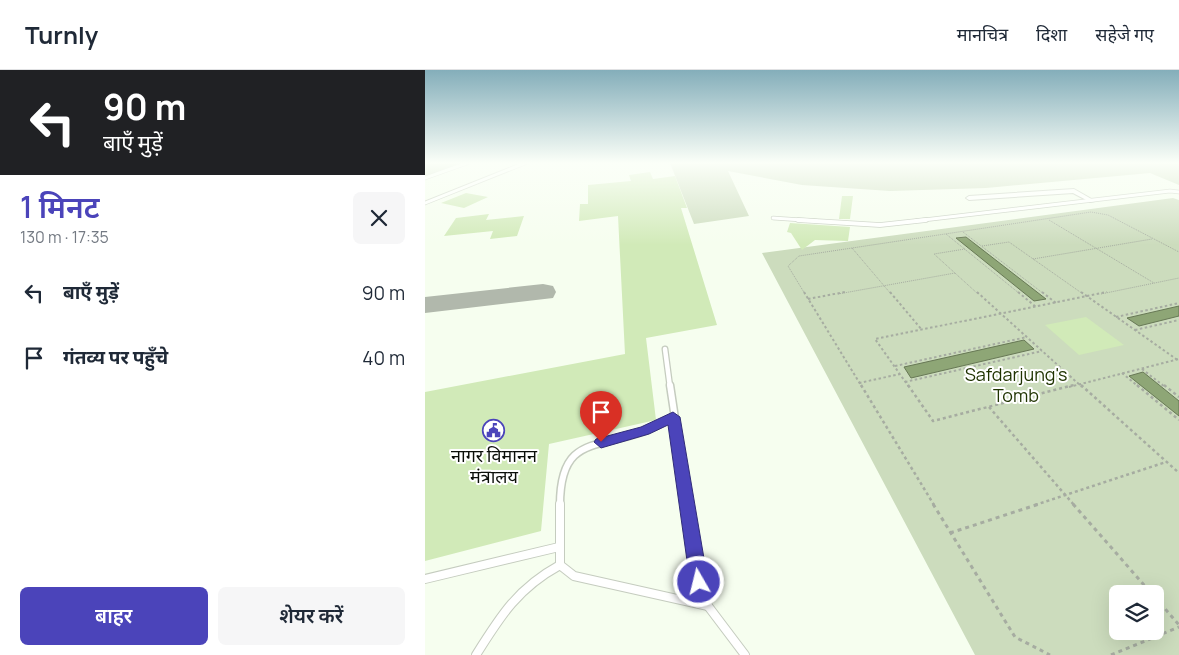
<!DOCTYPE html>
<html lang="hi">
<head>
<meta charset="utf-8">
<style>
  :root { --surface:#fff; --page:#f6f6f7; --text:#1f2937; --muted:#747a83; --line:#e0e1e3; --accent:#4b44ba }
  body { margin:0; font-family:Manrope,"Noto Sans Devanagari",sans-serif; background:var(--page); color:var(--text); height:100vh; display:flex; flex-direction:column; font-size:19px; white-space:nowrap }
  * { box-sizing:border-box; margin:0 }
  p { font-size:16px; color:var(--muted) }
  .icon { flex:none; width:28px; height:28px; fill:none; stroke:currentColor; stroke-width:2; stroke-linecap:round; stroke-linejoin:round }
  .map { position:relative; flex:1; overflow:hidden }
  .sheet { display:flex; flex-direction:column; background:var(--surface); width:425px }
  .sheet>* { flex:none }
  .banner { background:#202124; color:#fff; overflow:hidden }
  .tools { position:absolute; left:684px; top:515px; display:grid; gap:10px }
  .tools a { display:grid; place-items:center; width:55px; height:55px; border-radius:8px; background:var(--surface); box-shadow:0 5px 20px #0002; font-size:25px }
  .pin { position:absolute; display:grid; place-items:center; width:42px; height:42px; color:#fff; margin:-51px -21px; border-radius:50% 50% 50% 0; rotate:-45deg; box-shadow:0 0 5px #0007 }
  .pin .icon { rotate:45deg }
  .me { position:absolute; width:55px; margin:-28px; rotate:352deg; stroke-linejoin:round; filter:drop-shadow(0 0 4px #0008) }
  .turn { display:flex; align-items:center; gap:18px; height:105px; padding:0 20px; font-size:22px }
  .turn .icon { width:65px; height:65px; stroke-width:2.5 }
  .turn b { display:block; font-size:35px; line-height:42px }
  .round { display:grid; place-items:center; flex:none; width:52px; height:52px; border-radius:8px; background:var(--page) }
  .headline { display:flex; align-items:center; justify-content:space-between; height:85px; padding:0 20px }
  h1 { font-size:30px; font-weight:600; line-height:38px; color:var(--accent) }
  .primary-button { display:flex; gap:10px; margin-top:auto; padding:10px 20px }
  .primary-button a { flex:1; height:58px; border-radius:8px; background:var(--accent); color:#fff; font-size:20px; font-weight:600; line-height:58px; text-align:center }
  .primary-button a+a { background:var(--page); color:var(--text) }
  ul { padding:0; list-style:none }
  li { display:flex; align-items:center; gap:15px; height:65px; padding:0 20px }
  li div { flex:1 }
  li b { display:block; font-size:19px }
  li em { font-style:normal }
  header { display:flex; align-items:center; gap:30px; box-sizing:border-box; height:70px; padding:0 25px; background:var(--surface); border-bottom:1px solid var(--line) }
  header strong { font-size:24px }
  nav { display:flex; gap:28px; margin-inline-start:auto; font-size:18px }
  main { display:flex; flex:1; min-height:0 }
  .map>svg:first-child { display:block }
</style>
</head>
<body>
<header>
<strong>Turnly</strong>
<nav><a>मानचित्र</a><a>दिशा</a><a>सहेजे गए</a></nav>
</header>
<main>
<section class="sheet">
<div class="banner">
<div class="turn"><svg class="icon" aria-label="left" viewBox="0 0 24 24"><path d="M17 20v-9H6M10 6l-5 5 5 5"/></svg><div><b>90 m</b>बाएँ मुड़ें</div></div>
</div>
<div class="headline"><div><h1>1 मिनट</h1><p>130 m · 17:35</p></div><a class="round"><svg class="icon" aria-label="close" viewBox="0 0 24 24"><path d="M6 6l12 12M18 6L6 18"/></svg></a></div>
<ul>
<li><svg class="icon" aria-label="left" viewBox="0 0 24 24"><path d="M17 20v-9H6M10 6l-5 5 5 5"/></svg><div><b>बाएँ मुड़ें</b></div><em>90 m</em></li>
<li><svg class="icon" aria-label="arrive" viewBox="0 0 24 24"><path d="M6 21V4h12l-3 4 3 4H6"/></svg><div><b>गंतव्य पर पहुँचे</b></div><em>40 m</em></li>
</ul>
<div class="primary-button"><a>बाहर</a><a>शेयर करें</a></div>
</section>
<div class="map">
<svg width="754" height="585" viewBox="0 0 754 585">
  <rect width="100%" height="100%" fill="#f6feef"/>
  <g fill="#ccdcbd" fill-rule="evenodd">
    <path d="M0,93h37l-37,13z"/>
    <path d="M245,93h509v22l-29,-12 -164,15 -96,3 -88,-6 -74,-14 21,45 -55,8z"/>
    <path d="M748,128l6,2v455h-204l-213,-402zM692,524h38v37h-38z"/>
  </g>
  <g fill="#8ea676" stroke="#677855">
    <path d="M541,167l80,62 -12,2 -78,-63z"/>
    <path d="M754,236v10l-40,10 -12,-8z"/>
    <path d="M599,270l10,9 -123,29 -7,-11z"/>
    <path d="M718,302l36,29v15l-50,-40z"/>
  </g>
  <g fill="none" stroke-linecap="round" stroke-linejoin="round">
    <path fill="#b1b8ac" fill-rule="evenodd" d="M118,214l10,2 3,6 -3,6 -128,15v-16z"/>
  </g>
  <g fill="#d1eab8">
    <path d="M225,102l3,7 22,-3 12,32h-6l36,117 -71,13 10,82 -107,24 -8,87 -116,30v-169l200,-38 -7,-138 -39,5 1,-17h8v-19l43,-4 -2,-6z"/>
    <path d="M41,123l22,4 -24,11 -23,-5z"/>
    <path d="M417,126h11l-3,23h-11z"/>
    <path d="M64,144l-3,6 38,-4 -7,20 -27,3 3,-8 -49,5 12,-18z"/>
    <path d="M365,153l60,4 -2,14 -33,-1 -13,10 -11,-17 -4,-1z"/>
    <path d="M661,247l38,28 -45,10 -34,-30z"/>
  </g>
  <g fill="none" stroke-linecap="round" stroke-linejoin="round">
    <defs>
      <g id="lane-far4">
        <path d="M0,108l42,-15"/>
        <path d="M0,133l100,-40"/>
        <path d="M348,148l44,3"/>
        <path d="M490,151l255,-30 9,1"/>
      </g>
      <path id="lane-far3" d="M373,150l82,5 46,-5"/>
      <path id="lane-far2" d="M240,279l5,38"/>
      <g id="lane-far1">
        <path d="M245,315l18,120"/>
        <path d="M135,435c0,-69 36,-56 85,-74 10,-4 19,-9 28,-14"/>
      </g>
      <g id="lane">
        <path d="M135,434v61l14,11 134,30"/>
        <path d="M263,434l11,78 9,24 37,49"/>
        <path d="M0,509l134,-32"/>
        <path d="M51,585c25,-40 42,-67 84,-90"/>
      </g>
      <path id="street" d="M649,119l21,12 -5,1 -17,-9 -104,7 -3,-2 3,-2z"/>
    </defs>
    <use href="#lane-far4" stroke="#c5ccbf" stroke-width="4.5"/>
    <use href="#lane-far3" stroke="#c5ccbf" stroke-width="5.5"/>
    <use href="#lane-far2" stroke="#c5ccbf" stroke-width="7"/>
    <use href="#lane-far1" stroke="#c5ccbf" stroke-width="9"/>
    <use href="#lane" stroke="#c5ccbf" stroke-width="10"/>
    <use href="#street" stroke="#c5ccbf" stroke-width="2"/>
    <g stroke="#a6aca1" stroke-width="1" stroke-dasharray="1 1" stroke-linecap="butt">
      <path d="M624,150l105,63"/>
      <path d="M538,162l81,62"/>
      <path d="M521,164l74,60"/>
      <path d="M557,176l27,-4 74,52"/>
      <path d="M427,178l39,46"/>
      <path d="M540,179l-31,5 44,40"/>
      <path d="M608,189l119,-20"/>
      <path d="M380,224l-17,-28 11,-10 292,-44 17,3 71,37"/>
      <path d="M413,224l117,-21"/>
      <path d="M676,224l78,-16"/>
    </g>
    <g stroke="#a6aca1" stroke-width="2" stroke-dasharray="2.5 2.5" stroke-linecap="butt">
      <path d="M379,222l58,95"/>
      <path d="M465,222l32,38"/>
      <path d="M552,222l105,95"/>
      <path d="M593,222l18,15"/>
      <path d="M617,222l14,11"/>
      <path d="M656,222l98,69"/>
      <path d="M383,229l37,-7"/>
      <path d="M691,247l63,-14"/>
      <path d="M710,260l44,-10"/>
      <path d="M470,296l132,-29"/>
      <path d="M717,299l23,18"/>
      <path d="M697,303l17,14"/>
      <path d="M480,312l137,-31"/>
      <path d="M434,313l41,-9"/>
      <path d="M484,317l-34,-48 232,-47"/>
      <path d="M644,317l110,-28"/>
    </g>
    <g stroke="#a6aca1" stroke-width="2.5" stroke-dasharray="3 3" stroke-linecap="butt">
      <path d="M436,315l73,120"/>
      <path d="M483,315l25,36 141,-36"/>
      <path d="M656,315l98,88"/>
      <path d="M712,315l42,35"/>
      <path d="M739,315l15,12"/>
      <path d="M564,337l85,98"/>
      <path d="M610,435l131,-43"/>
    </g>
    <g stroke="#a6aca1" stroke-width="3" stroke-dasharray="4 4" stroke-linecap="butt">
      <path d="M508,434l82,133 35,18"/>
      <path d="M648,434l79,90"/>
      <path d="M525,463l89,-29"/>
      <path d="M730,527l24,28"/>
      <path d="M686,585l68,-28"/>
    </g>
    <use href="#lane-far4" stroke="#fff" stroke-width="3"/>
    <use href="#lane-far3" stroke="#fff" stroke-width="4"/>
    <use href="#lane-far2" stroke="#fff" stroke-width="4.5"/>
    <use href="#lane-far1" stroke="#fff" stroke-width="6"/>
    <use href="#lane" stroke="#fff" stroke-width="8"/>
    <use href="#street" fill="#fff" fill-rule="evenodd"/>
  </g>
  <linearGradient id="sky" x2="0" y2="1"><stop stop-color="#84aeba"/><stop offset="0.53" stop-color="#fbfff8"/><stop offset="1" stop-color="#fbfff8" stop-opacity="0"/></linearGradient>
  <rect width="754" height="175" fill="url(#sky)"/>
  <path fill="#4b44ba" stroke="#312c79" d="M248,342l7,5 28,165 -3,6 -6,3 -6,-3 -3,-6 -22,-157 -19,9 -48,14 -7,-6 2,-3 45,-12z"/>
  <defs>
    <symbol id="civic-ring" viewBox="-11 -11 22 22"><circle r="9.5" fill="#fff" stroke="#4b44ba" stroke-width="1.5"/><path d="M-.6-6.5H3V-4.5H.6V-3L4-1V1h2V6H-6V1h2V-1L-.6-3ZM-1.2 2.5V6h2.4V2.5Z" fill="#4b44ba"/></symbol>
  </defs>
  <g fill-rule="evenodd">
    <use href="#civic-ring" x="56" y="348" width="25" height="25"/>
  </g>
  <g text-anchor="middle" dominant-baseline="central" stroke-width="4" stroke-linejoin="round" paint-order="stroke">
    <g font-size="18" fill="#1f3300" stroke="#fff">
      <text x="591" y="304">Safdarjung's<tspan x="591" dy="21">Tomb</tspan></text>
    </g>
    <g font-size="18" fill="#0b0e09" stroke="#fff">
      <text x="69" y="385">नागर विमानन<tspan x="69" dy="21">मंत्रालय</tspan></text>
    </g>
  </g>
</svg>
<div class="tools">
<a><svg class="icon" aria-label="layers" viewBox="0 0 24 24"><path d="M12 4l9 5-9 5-9-5zM3 14l9 5 9-5"/></svg></a>
</div>
<div class="pin" style="left:176px;top:372px;background:#d93025"><svg class="icon" aria-label="arrive" viewBox="0 0 24 24"><path d="M6 21V4h12l-3 4 3 4H6"/></svg></div>
<svg class="me" style="left:274px;top:512px" viewBox="-20 -20 40 40"><circle r="17" fill="#4b44ba" stroke="#fff" stroke-width="3"/><path d="M0-11L8 9 0 5-8 9z" fill="#fff"/></svg>
</div>
</main>
</body>
</html>
